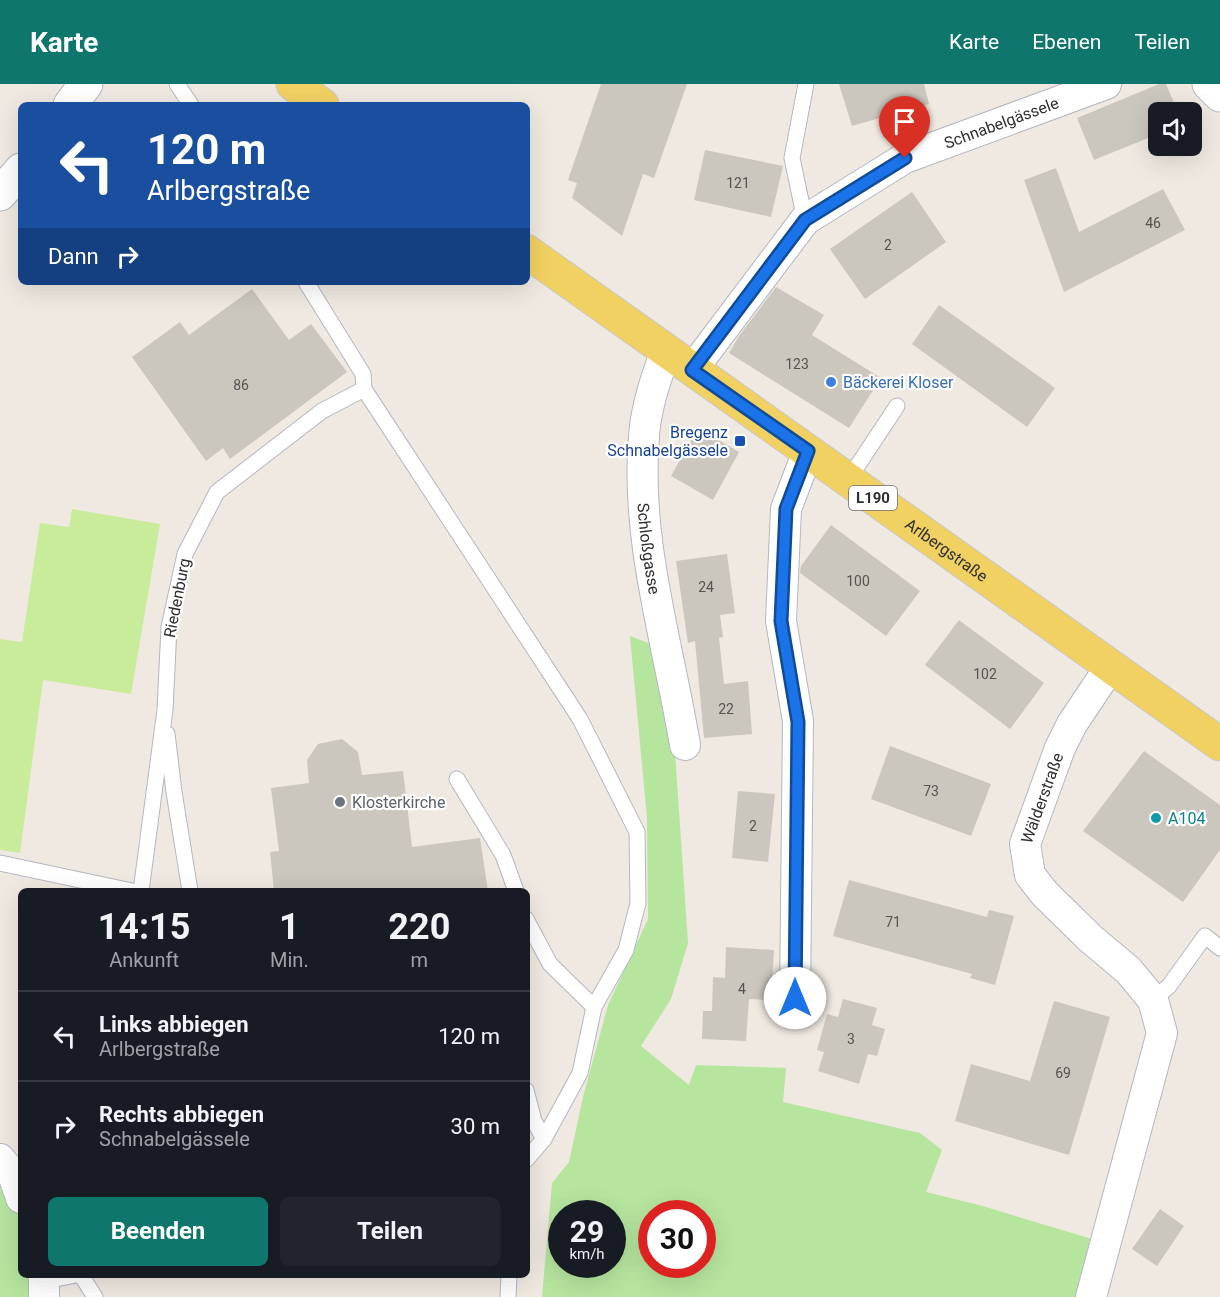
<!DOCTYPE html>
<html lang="de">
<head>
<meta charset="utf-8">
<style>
  :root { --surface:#171b24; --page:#20242c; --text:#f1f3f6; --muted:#9ea1a6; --line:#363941; --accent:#0f766e }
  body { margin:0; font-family:Roboto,sans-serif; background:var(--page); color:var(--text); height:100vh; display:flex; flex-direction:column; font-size:22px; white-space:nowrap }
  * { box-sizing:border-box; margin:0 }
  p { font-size:20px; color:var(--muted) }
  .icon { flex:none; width:33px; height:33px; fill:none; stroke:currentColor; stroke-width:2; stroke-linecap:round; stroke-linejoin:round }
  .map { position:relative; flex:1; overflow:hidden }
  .details { position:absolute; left:18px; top:804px; width:512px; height:390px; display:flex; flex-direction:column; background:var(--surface); border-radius:9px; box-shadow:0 6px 24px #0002 }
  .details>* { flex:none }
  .hud { position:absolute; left:18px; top:18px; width:512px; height:183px; border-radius:9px; box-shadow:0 6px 24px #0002; background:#1a4fa0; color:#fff; overflow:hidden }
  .buttons { position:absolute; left:1148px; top:18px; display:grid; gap:12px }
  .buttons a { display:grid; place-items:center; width:54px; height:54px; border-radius:9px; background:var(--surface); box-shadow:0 6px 24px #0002; font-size:30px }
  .speed { position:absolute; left:548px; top:1116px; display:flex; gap:12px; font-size:30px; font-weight:700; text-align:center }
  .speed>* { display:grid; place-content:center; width:78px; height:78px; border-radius:50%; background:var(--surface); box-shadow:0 6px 24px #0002; line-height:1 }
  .speed small { font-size:15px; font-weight:400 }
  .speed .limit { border:9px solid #d22; background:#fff; color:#111 }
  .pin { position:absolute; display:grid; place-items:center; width:51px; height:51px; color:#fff; margin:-62px -26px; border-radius:50% 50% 50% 0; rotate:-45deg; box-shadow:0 0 6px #0007 }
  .pin .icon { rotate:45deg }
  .me { position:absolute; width:66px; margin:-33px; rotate:0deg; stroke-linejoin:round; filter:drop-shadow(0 0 4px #0008) }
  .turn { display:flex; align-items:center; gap:21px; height:126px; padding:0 30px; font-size:27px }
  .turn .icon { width:78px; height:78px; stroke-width:2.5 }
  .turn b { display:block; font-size:42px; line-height:51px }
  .then { display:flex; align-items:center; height:57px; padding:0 30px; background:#0003; gap:12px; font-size:22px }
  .eta { display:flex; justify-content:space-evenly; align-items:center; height:102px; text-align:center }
  .eta b { font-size:36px; font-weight:700; line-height:42px }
  .primary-button { display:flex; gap:12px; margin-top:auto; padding:12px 30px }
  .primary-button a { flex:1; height:69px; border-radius:9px; background:var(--accent); color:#fff; font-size:24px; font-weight:700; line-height:69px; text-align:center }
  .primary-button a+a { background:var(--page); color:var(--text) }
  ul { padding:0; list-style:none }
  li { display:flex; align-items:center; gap:18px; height:90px; padding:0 30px; border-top:2px solid var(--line) }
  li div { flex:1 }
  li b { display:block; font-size:22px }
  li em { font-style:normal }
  header { display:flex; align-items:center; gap:36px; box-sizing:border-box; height:84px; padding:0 30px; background:var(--accent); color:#fff }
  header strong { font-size:28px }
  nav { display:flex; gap:33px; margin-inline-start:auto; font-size:21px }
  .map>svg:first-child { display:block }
</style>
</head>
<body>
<header>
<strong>Karte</strong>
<nav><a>Karte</a><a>Ebenen</a><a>Teilen</a></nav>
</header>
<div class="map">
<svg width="1220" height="1213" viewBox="0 0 1220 1213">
  <rect width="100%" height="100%" fill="#efe9e1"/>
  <g fill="#b6e59e" fill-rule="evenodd">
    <path d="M630,552l21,8 23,94 14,205 -17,56 -30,47 48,39 7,-20 90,3 -3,34 137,31 22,17 -16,42 53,13 113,34 -11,58h-539l10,-114 17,-21 14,-65 25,-92 40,-86 -1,-101zM561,1130h51v50h-51zM651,1130h51v50h-51z"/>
    <path d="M0,1089l16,28 5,17v57h16l1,22h-38z"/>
  </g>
  <path fill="#c9ec9a" d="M72,425l88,15 -29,170 -88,-14 -23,173 -20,-3v-211l22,3 18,-119 29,4z"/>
  <g fill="#cbc7bf">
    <path d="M601,0h86l-33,94 -11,-4 -21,62 -50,-38 5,-15 -9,-3z"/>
    <path d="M839,0h85l5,20 -77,22z"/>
    <path d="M1159,0h7l12,28h-20v22l-64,26 -17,-42z"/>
    <path d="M705,66l78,16 -12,51 -77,-17z"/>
    <path d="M1056,84l23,64 84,-43 22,41 -121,62 -40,-112z"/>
    <path d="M912,108l34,50 -81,57 -35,-50z"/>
    <path d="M776,203l48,28 -12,20 69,43 -32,50 -120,-75 10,-17z"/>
    <path d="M252,205l37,51 22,-16 36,48 -117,87 -7,-11 -17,13 -74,-104 48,-35 9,13z"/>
    <path d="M939,221l116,83 -28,39 -115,-83z"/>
    <path d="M698,344l41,24 -26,48 -42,-24z"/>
    <path d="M831,441l89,66 -34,45 -86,-63 1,-7z"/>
    <path d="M727,470l8,59 -15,2 3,22 -4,1 5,46 24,-3 4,53 -48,4 -9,-97 -7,2 -12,-82z"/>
    <path d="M959,536l85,63 -34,46 -85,-64z"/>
    <path d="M342,655l16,13 4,23 41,-4 9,76 68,-9 8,53h-214l-4,-39 9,-1 -8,-63 38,-5 -2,-23 11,-16z"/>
    <path d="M890,662l101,38 -20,52 -100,-37z"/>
    <path d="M1144,667l76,54v45l-37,52 -100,-71z"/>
    <path d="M738,707l37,3 -7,68 -36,-4z"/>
    <path d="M849,796l138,37 2,-7 25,6 -19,69 -25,-7 2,-4 -139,-38z"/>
    <path d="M726,863l48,3 -3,50 -22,-1 -3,42 -44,-2 1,-28h9l1,-34 12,1z"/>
    <path d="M843,915l34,9 -5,17 13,4 -8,27 -9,-2 -9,30 -41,-13 6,-19 -7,-2 10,-36 11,3z"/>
    <path d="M1054,917l56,16 -41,138 -114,-34 16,-57 59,17z"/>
    <path d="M1160,1125l24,17 -27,40 -25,-17z"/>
  </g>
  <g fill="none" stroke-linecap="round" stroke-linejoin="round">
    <defs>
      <g id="lane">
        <path d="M177,0l14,21"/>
        <path d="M805,136l-13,-62 14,-74"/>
        <path d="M306,198l57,92 1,15 216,330 57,113 1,71 -12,47 -32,57 -14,66 -36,66 -18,21"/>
        <path d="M848,396l49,-74"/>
        <path d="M167,650l7,58 16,99"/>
        <path d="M457,695l46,76 13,36"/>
        <path d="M0,779l132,28"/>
        <path d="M141,807l24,-181 4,-83 16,-73 32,-62 105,-81 42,-22"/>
        <path d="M526,835l24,45 44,43"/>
        <path d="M1153,916l16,-14 36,-50 15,12"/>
        <path d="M526,1006l8,31 10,18"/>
        <path d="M81,1191l14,22"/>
        <path d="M45,1197l31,-6"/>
        <path d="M508,1213l1,-22"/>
      </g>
      <g id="street">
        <path id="s1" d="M666,267c-10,27 -20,56 -22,85 -9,105 24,206 41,309"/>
        <path id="s2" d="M692,286l113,-150 100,-62 201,-74"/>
        <path d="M795,914l3,-277 -17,-100 5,-112 22,-58"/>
        <path d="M0,1075l13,16 8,23"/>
        <path d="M44,1191v22"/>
        <path id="s3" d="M1091,1213l71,-264 -9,-33 -25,-30 -37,-31 -46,-45 -15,-19 -5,-31 35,-96 12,-24 38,-57"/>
      </g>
      <g id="secondary">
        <path d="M1209,0l11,11"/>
        <path d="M70,21l16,-21"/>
        <path d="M0,110l21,-24"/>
      </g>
      <g id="primary">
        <path d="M293,0l29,21"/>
        <path id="s4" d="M526,167l694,493"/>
      </g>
    </defs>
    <use href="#lane" stroke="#b4b7c1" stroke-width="17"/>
    <use href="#street" stroke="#b4b7c1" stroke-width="32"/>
    <use href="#secondary" stroke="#b4b7c1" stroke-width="35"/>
    <use href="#primary" stroke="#c9c9c9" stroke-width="35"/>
    <use href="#lane" stroke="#fff" stroke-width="15"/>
    <use href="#street" stroke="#fff" stroke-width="30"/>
    <use href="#secondary" stroke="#fff" stroke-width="33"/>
    <use href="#primary" stroke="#f2d163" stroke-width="33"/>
  </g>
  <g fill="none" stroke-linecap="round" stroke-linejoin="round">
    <defs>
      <path id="route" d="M795,914l3,-276 -17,-101 5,-112 22,-58 -116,-81 113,-150 100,-62"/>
    </defs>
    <use href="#route" stroke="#114b97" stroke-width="15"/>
    <use href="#route" stroke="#1a73e8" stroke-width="10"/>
  </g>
  <circle fill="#3f7fe0" stroke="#fff" stroke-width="2" cx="831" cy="298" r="6"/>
  <rect fill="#1a4fb4" stroke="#fff" stroke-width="2" x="734" y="351" width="12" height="12" rx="3"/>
  <circle fill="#6b7280" stroke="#fff" stroke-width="2" cx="340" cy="718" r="6"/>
  <circle fill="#0f9aa8" stroke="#fff" stroke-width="2" cx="1156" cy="734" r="6"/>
  <g text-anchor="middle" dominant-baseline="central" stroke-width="4.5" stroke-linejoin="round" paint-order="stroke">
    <g font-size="14" fill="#555452">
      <text x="738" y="99">121</text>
      <text x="1153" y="139">46</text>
      <text x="888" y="161">2</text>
      <text x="797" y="280">123</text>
      <text x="241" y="301">86</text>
      <text x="858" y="497">100</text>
      <text x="706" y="503">24</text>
      <text x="985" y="590">102</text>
      <text x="726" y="625">22</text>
      <text x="931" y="707">73</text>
      <text x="753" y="742">2</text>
      <text x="893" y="838">71</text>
      <text x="742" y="905">4</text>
      <text x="851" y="955">3</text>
      <text x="1063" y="989">69</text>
    </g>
    <rect fill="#fff" stroke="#6d6d6d" stroke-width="1.5" x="849" y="402" width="48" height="24" rx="4.5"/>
    <g font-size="15" font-weight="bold" fill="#2e2e2e">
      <text x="873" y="414">L190</text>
    </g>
    <g font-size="16" fill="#2e2e2e" stroke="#fff">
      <text stroke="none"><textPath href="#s2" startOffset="408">Schnabelgässele</textPath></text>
      <text stroke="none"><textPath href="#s1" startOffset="201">Schloßgasse</textPath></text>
      <text stroke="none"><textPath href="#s4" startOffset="516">Arlbergstraße</textPath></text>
      <text transform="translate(177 514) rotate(-79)">Riedenburg</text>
      <text stroke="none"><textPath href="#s3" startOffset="564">Wälderstraße</textPath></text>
    </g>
    <g font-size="16" fill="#366cbe" stroke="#fff" text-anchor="start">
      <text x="843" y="298">Bäckerei Kloser</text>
    </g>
    <g font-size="16" fill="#164399" stroke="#fff" text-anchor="end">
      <text x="728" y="348">Bregenz<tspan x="728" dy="18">Schnabelgässele</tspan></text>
    </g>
    <g font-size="16" fill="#5b616d" stroke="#fff" text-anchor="start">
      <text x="352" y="718">Klosterkirche</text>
    </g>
    <g font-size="16" fill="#0d838f" stroke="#fff" text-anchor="start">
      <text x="1168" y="734">A104</text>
    </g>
  </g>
</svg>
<div class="buttons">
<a><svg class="icon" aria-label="sound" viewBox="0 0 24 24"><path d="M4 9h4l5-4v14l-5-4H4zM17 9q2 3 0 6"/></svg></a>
</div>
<div class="speed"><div>29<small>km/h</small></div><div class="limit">30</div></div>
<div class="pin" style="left:905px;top:74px;background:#d93025"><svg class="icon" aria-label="arrive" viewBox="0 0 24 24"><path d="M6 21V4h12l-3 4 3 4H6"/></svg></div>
<svg class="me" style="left:795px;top:914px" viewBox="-20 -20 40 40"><circle r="19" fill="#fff"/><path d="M0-13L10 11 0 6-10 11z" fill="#1a73e8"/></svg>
<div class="hud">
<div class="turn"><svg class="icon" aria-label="left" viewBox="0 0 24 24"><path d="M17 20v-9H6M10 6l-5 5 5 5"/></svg><div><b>120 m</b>Arlbergstraße</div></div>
<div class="then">Dann<svg class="icon" aria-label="right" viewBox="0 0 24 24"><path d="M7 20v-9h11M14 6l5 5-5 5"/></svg></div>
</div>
<section class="details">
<div class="eta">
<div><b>14:15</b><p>Ankunft</p></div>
<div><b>1</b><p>Min.</p></div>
<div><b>220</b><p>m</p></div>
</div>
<ul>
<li><svg class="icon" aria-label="left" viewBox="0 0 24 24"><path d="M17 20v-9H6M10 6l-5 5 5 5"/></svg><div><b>Links abbiegen</b><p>Arlbergstraße</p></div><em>120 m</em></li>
<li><svg class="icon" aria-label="right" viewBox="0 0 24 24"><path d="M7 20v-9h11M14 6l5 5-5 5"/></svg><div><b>Rechts abbiegen</b><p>Schnabelgässele</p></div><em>30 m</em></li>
</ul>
<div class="primary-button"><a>Beenden</a><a>Teilen</a></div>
</section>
</div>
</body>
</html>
